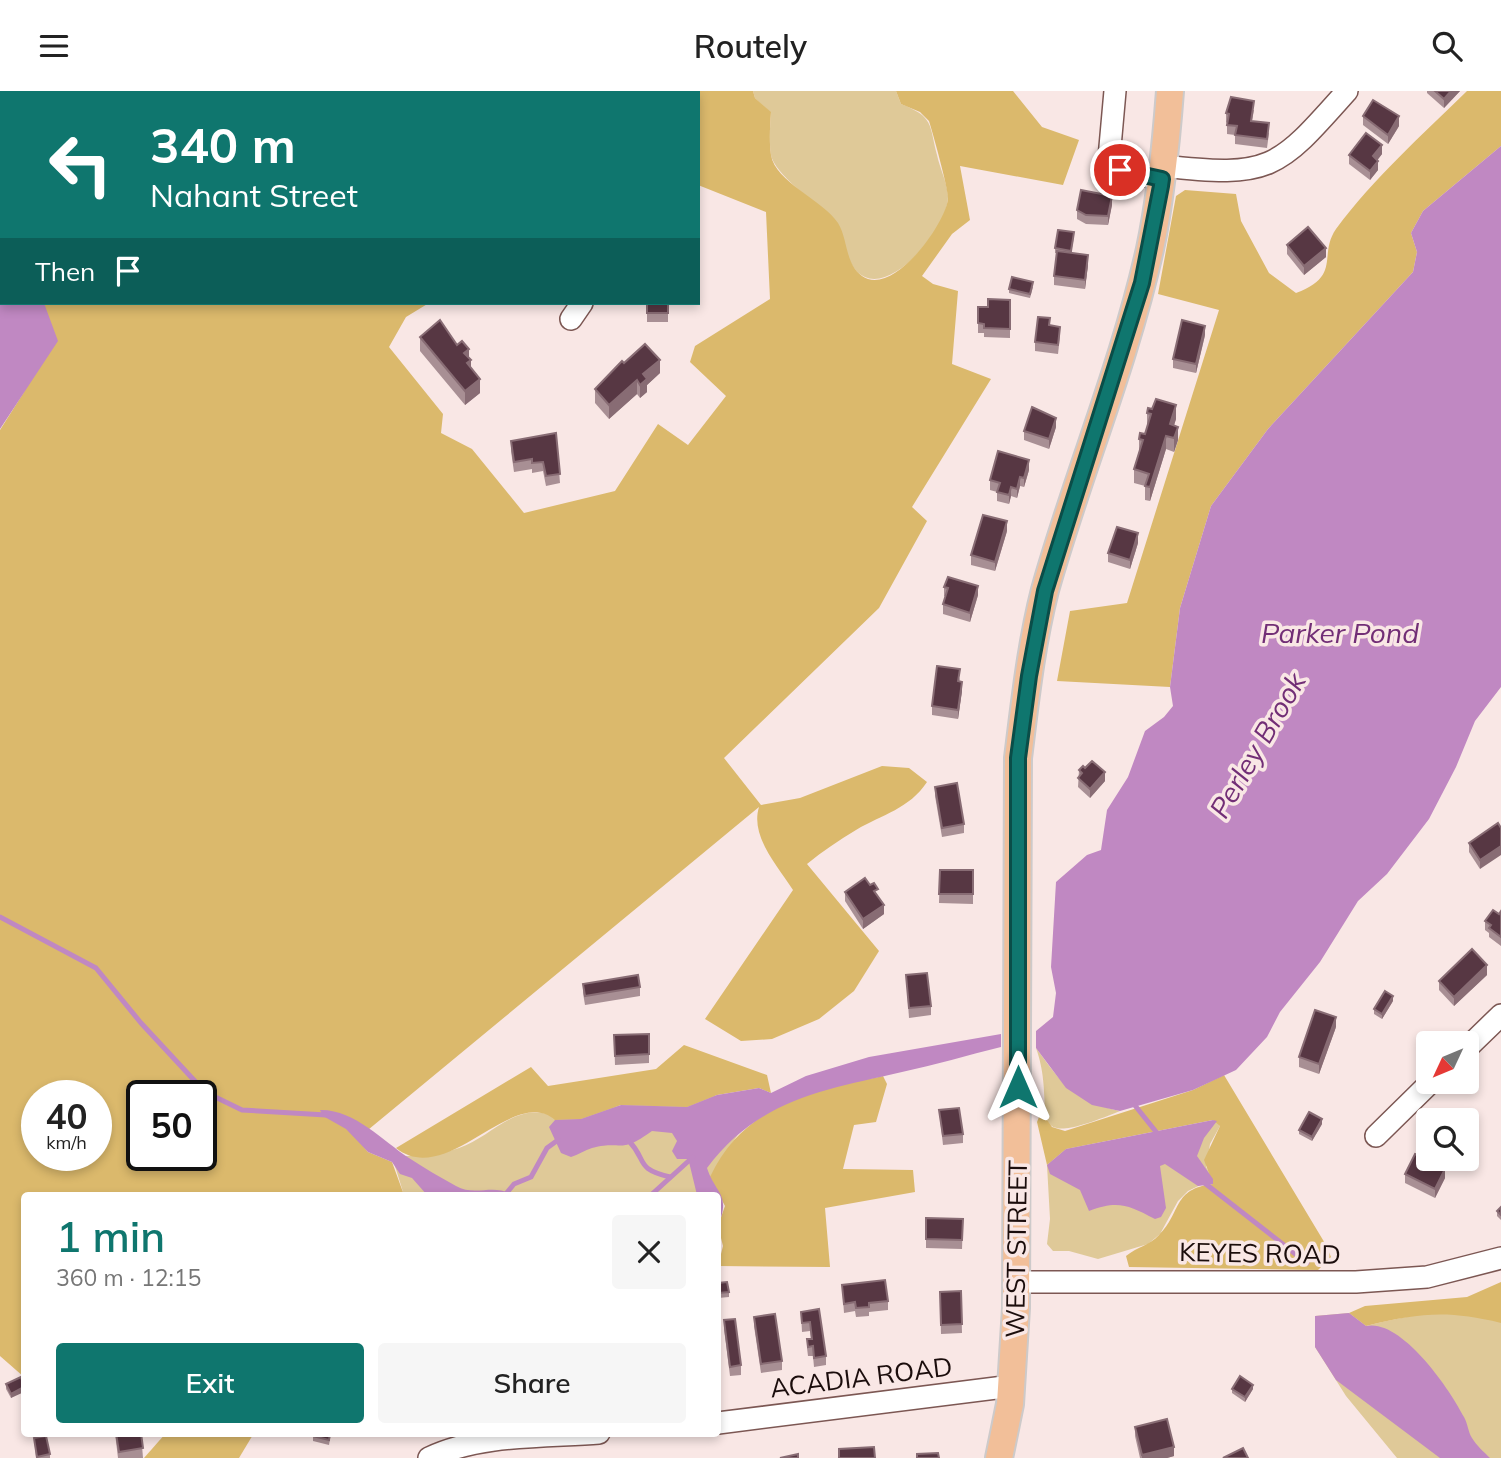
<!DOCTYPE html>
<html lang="en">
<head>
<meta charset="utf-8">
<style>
  :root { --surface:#fff; --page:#f6f6f6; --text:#222; --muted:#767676; --accent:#0f766e }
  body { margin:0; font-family:Mulish,sans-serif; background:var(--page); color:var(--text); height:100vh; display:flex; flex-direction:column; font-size:26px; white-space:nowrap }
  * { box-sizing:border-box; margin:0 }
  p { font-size:23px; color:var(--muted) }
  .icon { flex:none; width:38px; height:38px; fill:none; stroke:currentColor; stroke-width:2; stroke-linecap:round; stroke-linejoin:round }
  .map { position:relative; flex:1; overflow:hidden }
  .sheet { position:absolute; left:21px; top:1101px; width:700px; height:245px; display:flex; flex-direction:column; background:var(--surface); border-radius:7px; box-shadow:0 4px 10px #0003 }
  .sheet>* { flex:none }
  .top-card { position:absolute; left:0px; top:0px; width:700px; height:214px; box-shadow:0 4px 10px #0003; background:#0f766e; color:#fff; overflow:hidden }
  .needle { width:46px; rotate:226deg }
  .buttons { position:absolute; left:1416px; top:940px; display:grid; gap:14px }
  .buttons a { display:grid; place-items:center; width:63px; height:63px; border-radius:7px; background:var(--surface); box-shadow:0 4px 10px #0003; font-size:35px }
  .speed { position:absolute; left:21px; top:989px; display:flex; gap:14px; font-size:35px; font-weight:700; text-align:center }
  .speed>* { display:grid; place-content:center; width:91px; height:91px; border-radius:50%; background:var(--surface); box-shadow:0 4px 10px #0003; line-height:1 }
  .speed small { font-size:18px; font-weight:400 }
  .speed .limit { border:4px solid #111; border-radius:10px; background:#fff; color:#111 }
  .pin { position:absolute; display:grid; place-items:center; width:60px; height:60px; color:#fff; margin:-30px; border:4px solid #fff; border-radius:50%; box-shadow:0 2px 7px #0007 }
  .me { position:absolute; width:77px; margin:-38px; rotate:0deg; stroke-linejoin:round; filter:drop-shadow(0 0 5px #0008) }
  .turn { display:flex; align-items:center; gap:24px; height:147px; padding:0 35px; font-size:32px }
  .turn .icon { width:91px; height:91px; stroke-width:2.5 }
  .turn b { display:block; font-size:49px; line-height:60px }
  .then { display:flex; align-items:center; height:66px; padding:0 35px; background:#0003; gap:14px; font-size:26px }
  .round { display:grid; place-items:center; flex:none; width:74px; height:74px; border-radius:7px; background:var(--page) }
  .overview { display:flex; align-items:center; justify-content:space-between; height:119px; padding:0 35px }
  h1 { font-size:42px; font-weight:600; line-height:52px; color:var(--accent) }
  .primary-button { display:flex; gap:14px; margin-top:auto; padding:14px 35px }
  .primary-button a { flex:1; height:80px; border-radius:7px; background:var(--accent); color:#fff; font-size:28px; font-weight:600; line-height:80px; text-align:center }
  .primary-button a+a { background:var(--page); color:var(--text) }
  header { display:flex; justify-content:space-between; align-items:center; height:91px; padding:0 35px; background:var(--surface); font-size:32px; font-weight:600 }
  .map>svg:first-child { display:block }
</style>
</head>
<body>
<header><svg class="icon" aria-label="menu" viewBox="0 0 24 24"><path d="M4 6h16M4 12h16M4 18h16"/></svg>Routely<svg class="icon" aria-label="search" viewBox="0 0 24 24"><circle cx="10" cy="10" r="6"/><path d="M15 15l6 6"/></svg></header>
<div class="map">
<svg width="1501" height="1367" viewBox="0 0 1501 1367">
  <rect width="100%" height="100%" fill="#f9e7e5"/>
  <g fill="#dfc998">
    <path d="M753,0h143l5,13c33,13 28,20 36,51 3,14 10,27 11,41 1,29 -52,95 -83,81 -22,-9 -19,-46 -36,-62 -14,-12 -55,-42 -58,-60 -2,-13 -1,-29 0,-42l-16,-15z"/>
    <path d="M1036,957c28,38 36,52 84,63 -105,43 -61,1 -84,-63z"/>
    <path d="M768,999l-54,80 8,23 -4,33v-31h-314l-9,-29 11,-10c18,0 36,-2 53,-8 31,-10 53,-43 88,-34z"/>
    <path d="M1217,1030l3,5 -10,18 -4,23 7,12 -25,12 -10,10 -18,33 -12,10 -50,15 -29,-8h-16l-6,-7 3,-25 -3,-54 19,-16z"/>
    <path d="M1501,1204v163h-104l-51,-62 -31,-49v-31l34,-3 17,13c37,-9 73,-18 110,-9z"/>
  </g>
  <g fill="#dbb96c" fill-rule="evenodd">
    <path d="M0,0h201l-199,2v158z"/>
    <path d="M572,0h181l2,7 16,14c-1,14 -2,30 0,43 4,27 52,45 67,68 10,16 7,41 24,53 30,22 83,-51 86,-77 1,-8 -16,-69 -19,-78l-9,-9 -19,-8 -5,-13h117l29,36 37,13 -16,45 -103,-19 10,54 -18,14 -30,42 11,8 25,7 -6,73 39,15 -79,128 15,14 -48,87 -155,150 37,47 39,-7 82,-32 27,2 18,14c-18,27 -44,32 -71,48 -17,10 -33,21 -49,34l72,87 -25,40 -35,28 -47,20 -31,2 -36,-22 88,-129c-16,-25 -43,-54 -34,-83l-402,332 11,13 24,10 12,33h-380v182l-24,-21v-926l24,-38 20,-89h385l-23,14 -17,30 54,67 -2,19 31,16 52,64 91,-22 43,-67 30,21 38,-49 -36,-34 5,-16 75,-47 -4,-87 -68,-27v-92zM37,1004h59v60h-59zM142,1004h59v60h-59z"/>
    <path d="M1467,0h34v55l-78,65 -12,22 6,19 -4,20 -145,157 -57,77 -31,102 -10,79 -113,-6 13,-70 57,-8 92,-293 -61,-16 18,-98 9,-6 51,4 5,27 28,52 27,20c46,-17 22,-38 40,-64 38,-51 86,-94 131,-138z"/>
    <path d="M684,954l83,30 4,18 -12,-5 -42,7 -30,12 -66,-2 -40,14 -26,1c-42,-36 -108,69 -159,28l135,-81 17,19 108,-17z"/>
    <path d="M1224,984l102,170 5,12 -13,13 -189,-3 -3,-11c11,-9 24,-11 33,-21 23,-23 13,-46 54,-51l-9,-24 16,-34 -7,-6 -147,29 -19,16 -10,-43 2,-5h6l7,10 13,4 128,-41z"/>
    <path d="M883,985l4,8 -11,38 -22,3 -11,44 70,1 2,22 -90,16 5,59 -112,-1 5,-20 -5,-20 7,-20 -15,-29c34,-72 102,-87 173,-101z"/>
    <path d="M1501,1191v41c-54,-13 -81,-10 -135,3l-17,-13 16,-7 102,-9z"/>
    <path d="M166,1342h88l-15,25h-95z"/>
  </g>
  <g fill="#c088c2">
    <path d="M1501,55v541l-26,34 -19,46 -27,52 -42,55 -29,27 -38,61 -40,50 -13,25 -31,33 -43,20 -73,21 -28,-6 -26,-17 -30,-40v-17l17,-14 3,-24 -5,-26 5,-85 31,-27 14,-5 6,-40 21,-33 17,-46 19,-14 9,-11 -3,-19 10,-79 31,-102 57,-77 145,-157 4,-20 -6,-19 12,-22z"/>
    <path d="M0,159l2,53h42l14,38 -58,88z"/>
    <path d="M1001,943v13c-33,8 -66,18 -99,25 -78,18 -143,27 -195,96 9,27 24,25 11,58v-31h-21l-8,-33 -2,-3h-10l-5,-8 5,-10 -5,-8 -20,-2c-33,24 -28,9 -60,17 -7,2 -14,7 -21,9l-10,-4 -12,-26 6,-7 26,-1 40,-14 66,2 30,-12 42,-7 12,5 35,-17 63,-19z"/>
    <path d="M320,1019c34,-1 63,31 89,48 15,10 31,19 47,28 19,11 38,-3 56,9h-85l-15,-17 -12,-4 -8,-12 -24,-10 -22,-23 -23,-13z"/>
    <path d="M1213,1029l4,1 -13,17 -7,18 16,23v5l-15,2 -33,-22 -5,2 6,42 -5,9 -6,2c-27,-14 -37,-19 -66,-8l-9,-21 -30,-16 -3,-9 19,-16z"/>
    <path d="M1349,1222l17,13c35,-8 84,63 98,91 4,7 4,15 8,21 4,7 12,14 18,20h-50l-104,-78 -21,-33v-31z"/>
  </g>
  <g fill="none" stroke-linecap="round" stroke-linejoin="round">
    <g stroke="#c088c2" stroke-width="5">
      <path d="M0,826l96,51 45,55 64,69 37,18 84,5"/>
      <path d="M1133,1012l24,30"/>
      <path d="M629,1050c19,20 5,27 41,36"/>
      <path d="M1202,1090l105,82"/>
      <path d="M505,1104l9,-11 17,-7 16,-29 11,-8"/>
      <path d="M651,1104l42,-38"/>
    </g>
    <defs>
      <g id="minor">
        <path d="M484,0l4,2"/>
        <path d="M1115,0l-6,67 15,14 38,7"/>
        <path d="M1163,75c108,12 114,4 184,-75"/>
        <path d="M571,228l11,-16"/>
        <path d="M1466,958l35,-34"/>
        <path d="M1376,1045l56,-55"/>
        <path d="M1016,1191h340l71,-5 74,-19"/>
        <path d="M718,1332l294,-37"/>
        <path d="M429,1367c50,-24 115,-21 170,-25"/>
      </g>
      <path id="major" d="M999,1367l11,-54 6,-96 2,-550c7,-56 13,-113 27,-168 32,-114 79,-224 105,-341 11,-52 16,-105 20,-158"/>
    </defs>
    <use href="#minor" stroke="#7c5753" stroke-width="24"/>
    <use href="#major" stroke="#cdcaca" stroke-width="30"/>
    <use href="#minor" stroke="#fff" stroke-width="21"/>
    <use href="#major" stroke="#f2bf99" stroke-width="26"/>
  </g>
  <g fill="#a88f94">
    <path d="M1427,0h33l-16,17 -17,-15z"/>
    <path d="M1254,19l-2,11 17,12 -2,15 -32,-4v-9l-8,-1v-11l-1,-1v-9z"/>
    <path d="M1363,25l36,10 -11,18 -25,-19z"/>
    <path d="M1382,63l-5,6 1,10 -8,10 -21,-16v-9z"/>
    <path d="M1112,114l-4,20 -22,-1 -9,-5v-9z"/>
    <path d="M1074,146l-3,16 17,12 -3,24 -31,-4v-9l3,-23h-2v-5z"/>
    <path d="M1287,154l39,12 -22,18 -17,-21z"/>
    <path d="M1033,196l-3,11 -21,-5v-4z"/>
    <path d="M1010,209v38l-26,-1v-4h-6v-26h10z"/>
    <rect x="647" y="212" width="21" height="19"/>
    <path d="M1205,244l-9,38 -23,-5v-9z"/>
    <path d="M1060,245l-2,18 -23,-3v-9z"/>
    <path d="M420,246l37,8 12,13 2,10 9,25 -15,12 -45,-54z"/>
    <path d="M624,272l36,10 -13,12v7l-7,6 -3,-4 -28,25 -14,-16v-14z"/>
    <path d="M1147,322l29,6 -2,6 4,15 -4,12 -8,-3 -16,52 -5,-1v-14l-11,-3v-14l5,-17v-13l6,-5 2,-7z"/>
    <path d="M1056,336l-7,22 -25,-9v-9z"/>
    <path d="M556,342l4,50 -14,3 -3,-15 -11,2v-4l-18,3 -3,-21v-10z"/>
    <path d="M1029,379l-5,17 -4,-1 -3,12 -6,-2 -2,8 -12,-3v-9l-7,-2v-10z"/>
    <path d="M1007,440l-12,40 -24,-6v-10z"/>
    <path d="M1138,452l-8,26 -22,-7v-9z"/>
    <path d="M944,496l34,8 -8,27 -27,-8v-10l3,-7 -2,-1z"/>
    <path d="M960,587l-1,4 3,9 -4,28 -26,-4v-9z"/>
    <path d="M1085,677l20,13 -15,17 -12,-11 1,-17z"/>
    <path d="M935,696l29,37v9l-22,4 -7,-41z"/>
    <path d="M1498,732l-18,46 -11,-17v-9z"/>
    <path d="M940,779h33v34l-34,-1z"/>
    <path d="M845,801l33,5 6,17 -21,15 -18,-28z"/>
    <path d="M1501,820v35l-12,-9v-4l-4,-3v-9l14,-7z"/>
    <path d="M906,884l25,31v9l-22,3z"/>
    <path d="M1487,884l-33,31 -15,-16v-9z"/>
    <path d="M583,893l57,3v9l-55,9 -2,-12z"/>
    <path d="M1393,910l-11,18 -8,-5v-5z"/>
    <path d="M1336,936l-17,47 -20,-7v-10z"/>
    <path d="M649,943v29l-34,2 -1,-30z"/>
    <path d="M939,1019l24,24v9l-20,2z"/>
    <path d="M1322,1033l-10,17 -13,-7v-4z"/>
    <path d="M1405,1083l40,4 -10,20 -30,-15z"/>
    <path d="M1501,1116v13l-4,-4v-5z"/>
    <path d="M963,1128l-1,30 -36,-1v-9z"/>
    <path d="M718,1192l11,9v5l-11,1z"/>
    <path d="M842,1194l46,16v9l-19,2v4l-13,1 -1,-6 -11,2z"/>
    <path d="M961,1200l1,42 -21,1 -1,-42z"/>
    <path d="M819,1218l7,47v9l-12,2 -1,-11h-5l-1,-8v-9h4l-1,-8 -8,1 -1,-20z"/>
    <path d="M754,1226l28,44v9l-21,3 -7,-47z"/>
    <path d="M724,1229l17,45v10l-11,1 -6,-47z"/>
    <path d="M6,1293l18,1 -13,13 -5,-9z"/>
    <path d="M1232,1298h21l-8,13 -13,-9z"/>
    <path d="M1135,1336l39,29 -7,2h-27l-5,-22z"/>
    <path d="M115,1342h26l2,25h-25z"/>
    <path d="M331,1342l-2,12 -16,-4v-5z"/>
    <path d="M34,1347l16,16v4h-14z"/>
  </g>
  <g fill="#886c74">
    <path d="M1451,0h9l-16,17v-9z"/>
    <path d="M1399,25v10l-11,18v-9z"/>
    <path d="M1382,54v9l-9,12v-10z"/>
    <path d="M1378,70v9l-8,10v-9z"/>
    <path d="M1112,105v9l-4,20v-9z"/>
    <path d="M1326,157v9l-22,18v-9z"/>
    <path d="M1088,164v10l-3,24v-9z"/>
    <path d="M1205,235v9l-9,38v-9z"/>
    <path d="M469,258v13l2,-2v14l-7,-21z"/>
    <path d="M660,269v13l-13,12v7l-7,6v-13l3,-11z"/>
    <path d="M480,288v14l-15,12v-14z"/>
    <path d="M637,289v14l-28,25v-14z"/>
    <path d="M1176,314v14l-6,19v-14z"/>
    <path d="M1056,327v9l-7,22v-10z"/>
    <path d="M1178,336v13l-4,12v-14z"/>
    <path d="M1166,345v13l-16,52v-14z"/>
    <path d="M1029,369v10l-5,17v-9z"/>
    <path d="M1020,386v9l-3,12v-9z"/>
    <path d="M1011,396v9l-2,8v-9z"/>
    <path d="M1007,430v10l-12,40v-9z"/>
    <path d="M1138,442v10l-8,26v-9z"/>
    <path d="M978,495v9l-8,27v-9z"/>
    <path d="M962,591v9l-4,28v-9z"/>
    <path d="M1105,681v9l-15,17v-9z"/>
    <path d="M1501,755v9l-21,14v-9z"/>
    <path d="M884,814v9l-21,15v-10z"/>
    <path d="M1487,874v10l-33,31v-9z"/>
    <path d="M1393,905v5l-11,18v-5z"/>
    <path d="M1336,926v10l-17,47v-10z"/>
    <path d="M1322,1028v5l-10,17v-4z"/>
    <path d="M1445,1078v9l-10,20v-9z"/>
    <path d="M1253,1294v4l-8,13v-5z"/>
    <path d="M24,1296v5l-13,6v-4z"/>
    <path d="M1174,1356v9l-7,2h-25v-3z"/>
  </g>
  <g fill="#573743" stroke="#886c74" stroke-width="2">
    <path d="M1435,0h16l-7,8z"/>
    <path d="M1231,6l23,4 -3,20 18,2 -2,16 -32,-4 2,-9 -10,-1 2,-11 -3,-1z"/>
    <path d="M1373,9l26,16 -11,19 -25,-19z"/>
    <path d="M1366,42l16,12 -9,11 5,5 -8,10 -21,-16z"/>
    <path d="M1081,99l31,6 -4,20 -22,-1 -9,-5z"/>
    <path d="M1308,136l18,21 -22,18 -17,-21z"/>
    <path d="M1058,139l16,2 -3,19 -16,-3z"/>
    <path d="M1057,160l31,4 -3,25 -31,-4z"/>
    <path d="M1012,186l21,5 -3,12 -21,-5z"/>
    <path d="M988,208l22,1v29l-26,-1v-4l-6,-1v-16h10z"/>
    <rect x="647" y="212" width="21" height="10"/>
    <path d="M1038,226l12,1 -1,7 11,2 -2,18 -23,-3z"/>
    <path d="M440,229l17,25 5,-4 7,8 -5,4 7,7 -4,3 13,16 -15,12 -45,-54z"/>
    <path d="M1182,229l23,6 -9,38 -23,-5z"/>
    <path d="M645,253l15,16 -17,14 4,5 -7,6 -3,-5 -28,25 -14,-16 27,-28 2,2z"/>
    <path d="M1156,308l20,6 -6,19 8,3 -4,11 -8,-2 -16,51 -5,-1 4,-12 -15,-5 9,-29 -4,-1 1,-6 5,1 6,-20 -4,-1 1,-5 4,1z"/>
    <path d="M1032,316l24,11 -7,21 -25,-8z"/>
    <path d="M556,342l4,41 -14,2 -3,-14 -11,1v-4l-18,3 -3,-21z"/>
    <path d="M998,360l31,9 -5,18 -4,-1 -3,12 -6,-2 -2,8 -12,-3 3,-9 -10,-3z"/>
    <path d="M983,424l24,6 -12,41 -24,-7z"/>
    <path d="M1117,436l21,6 -8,27 -22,-7z"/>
    <path d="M948,486l30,9 -8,27 -27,-9 5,-16 -4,-1z"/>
    <path d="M937,575l23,3 -2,12 4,1 -4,28 -26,-4z"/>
    <path d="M1092,670l13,11 -15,17 -12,-11 4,-5 -3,-3 4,-4 2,2z"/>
    <path d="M957,692l7,41 -22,4 -7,-41z"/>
    <path d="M1498,732l3,5v18l-21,14 -11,-17z"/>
    <path d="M940,779h33v24h-34z"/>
    <path d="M865,787l5,7 4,-2 4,6 -4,2 10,14 -21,14 -18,-27z"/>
    <path d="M1493,819l6,4 2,-3v26l-12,-9 2,-3 -6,-4z"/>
    <path d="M1472,858l15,16 -33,32 -15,-16z"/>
    <path d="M927,882l4,33 -22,2 -3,-33z"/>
    <path d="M638,884l2,12 -55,9 -2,-12z"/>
    <path d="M1385,900l8,5 -11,18 -8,-5z"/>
    <path d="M1315,919l21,7 -17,47 -20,-7z"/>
    <path d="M649,943v20l-34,2 -1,-21z"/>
    <path d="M959,1017l4,26 -20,2 -4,-26z"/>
    <path d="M1309,1021l13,7 -10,18 -13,-7z"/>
    <path d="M1415,1063l30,15 -10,20 -30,-15z"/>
    <path d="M1501,1116v8l-4,-4z"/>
    <path d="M926,1127l37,1 -1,21 -36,-1z"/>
    <path d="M885,1189l3,21 -19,2v4l-13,1 -1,-6 -11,2 -2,-19z"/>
    <path d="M727,1191l2,10 -11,1v-10z"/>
    <path d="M961,1200l1,33 -21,1 -1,-33z"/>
    <path d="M819,1218l7,47 -12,2 -1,-12 -5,1 -1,-8h5l-2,-17 -8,1 -1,-11z"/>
    <path d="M775,1223l7,47 -21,3 -7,-47z"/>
    <path d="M735,1228l6,46 -11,2 -6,-47z"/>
    <path d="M1240,1285l13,9 -8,12 -13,-8z"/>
    <path d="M21,1286l3,10 -13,7 -5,-10z"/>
    <path d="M1167,1328l7,28 -32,8 -7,-28z"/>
    <path d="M116,1342h25l2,15 -24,4z"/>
    <path d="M314,1342h16l-1,7 -16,-4z"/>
    <path d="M46,1345l4,18 -13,3 -3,-19z"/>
    <path d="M874,1356l1,11h-36v-9z"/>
    <path d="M1243,1357l5,10h-25z"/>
    <path d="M938,1362l1,5h-22v-4z"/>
    <path d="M798,1363v4h-18z"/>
  </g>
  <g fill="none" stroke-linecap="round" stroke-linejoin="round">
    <defs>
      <path id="route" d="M1018,996v-329l11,-82 16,-85 97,-308 19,-97 1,-7 -42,-9"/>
    </defs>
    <use href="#route" stroke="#0a4d48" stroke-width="18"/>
    <use href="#route" stroke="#0f766e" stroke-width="12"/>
  </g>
  <g text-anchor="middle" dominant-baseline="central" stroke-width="7" stroke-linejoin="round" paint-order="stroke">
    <g font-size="26" fill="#1b0d0c" stroke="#f9e7e5">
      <text transform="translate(1016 1158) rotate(-89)">WEST STREET</text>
      <text transform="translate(1260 1162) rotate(1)">KEYES ROAD</text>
      <text transform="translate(861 1286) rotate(-7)">ACADIA ROAD</text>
    </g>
    <g font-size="28" font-style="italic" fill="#722e76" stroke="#f9e7e5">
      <text x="1340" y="541">Parker Pond</text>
      <text transform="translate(1257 654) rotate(-60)">Perley Brook</text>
    </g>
  </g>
</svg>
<div class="buttons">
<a><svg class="needle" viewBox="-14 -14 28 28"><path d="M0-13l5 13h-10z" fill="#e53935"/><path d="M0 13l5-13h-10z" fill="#767676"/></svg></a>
<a><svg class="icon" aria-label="search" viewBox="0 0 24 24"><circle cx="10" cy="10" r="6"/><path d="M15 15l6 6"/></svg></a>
</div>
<div class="speed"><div>40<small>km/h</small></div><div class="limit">50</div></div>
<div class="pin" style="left:1120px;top:79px;background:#d93025"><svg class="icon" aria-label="arrive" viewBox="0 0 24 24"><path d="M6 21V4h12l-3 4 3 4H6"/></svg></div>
<svg class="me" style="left:1018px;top:996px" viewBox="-20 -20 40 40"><path d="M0-17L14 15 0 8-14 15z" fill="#0f766e" stroke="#fff" stroke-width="4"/></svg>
<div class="top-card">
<div class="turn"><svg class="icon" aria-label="left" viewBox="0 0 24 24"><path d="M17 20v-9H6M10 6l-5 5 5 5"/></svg><div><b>340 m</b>Nahant Street</div></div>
<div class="then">Then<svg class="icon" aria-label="arrive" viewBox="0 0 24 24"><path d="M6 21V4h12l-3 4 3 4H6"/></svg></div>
</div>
<section class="sheet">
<div class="overview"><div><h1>1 min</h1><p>360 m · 12:15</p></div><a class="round"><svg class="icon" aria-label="close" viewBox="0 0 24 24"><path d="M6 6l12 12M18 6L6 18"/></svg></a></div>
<div class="primary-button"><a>Exit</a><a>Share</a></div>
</section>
</div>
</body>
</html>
